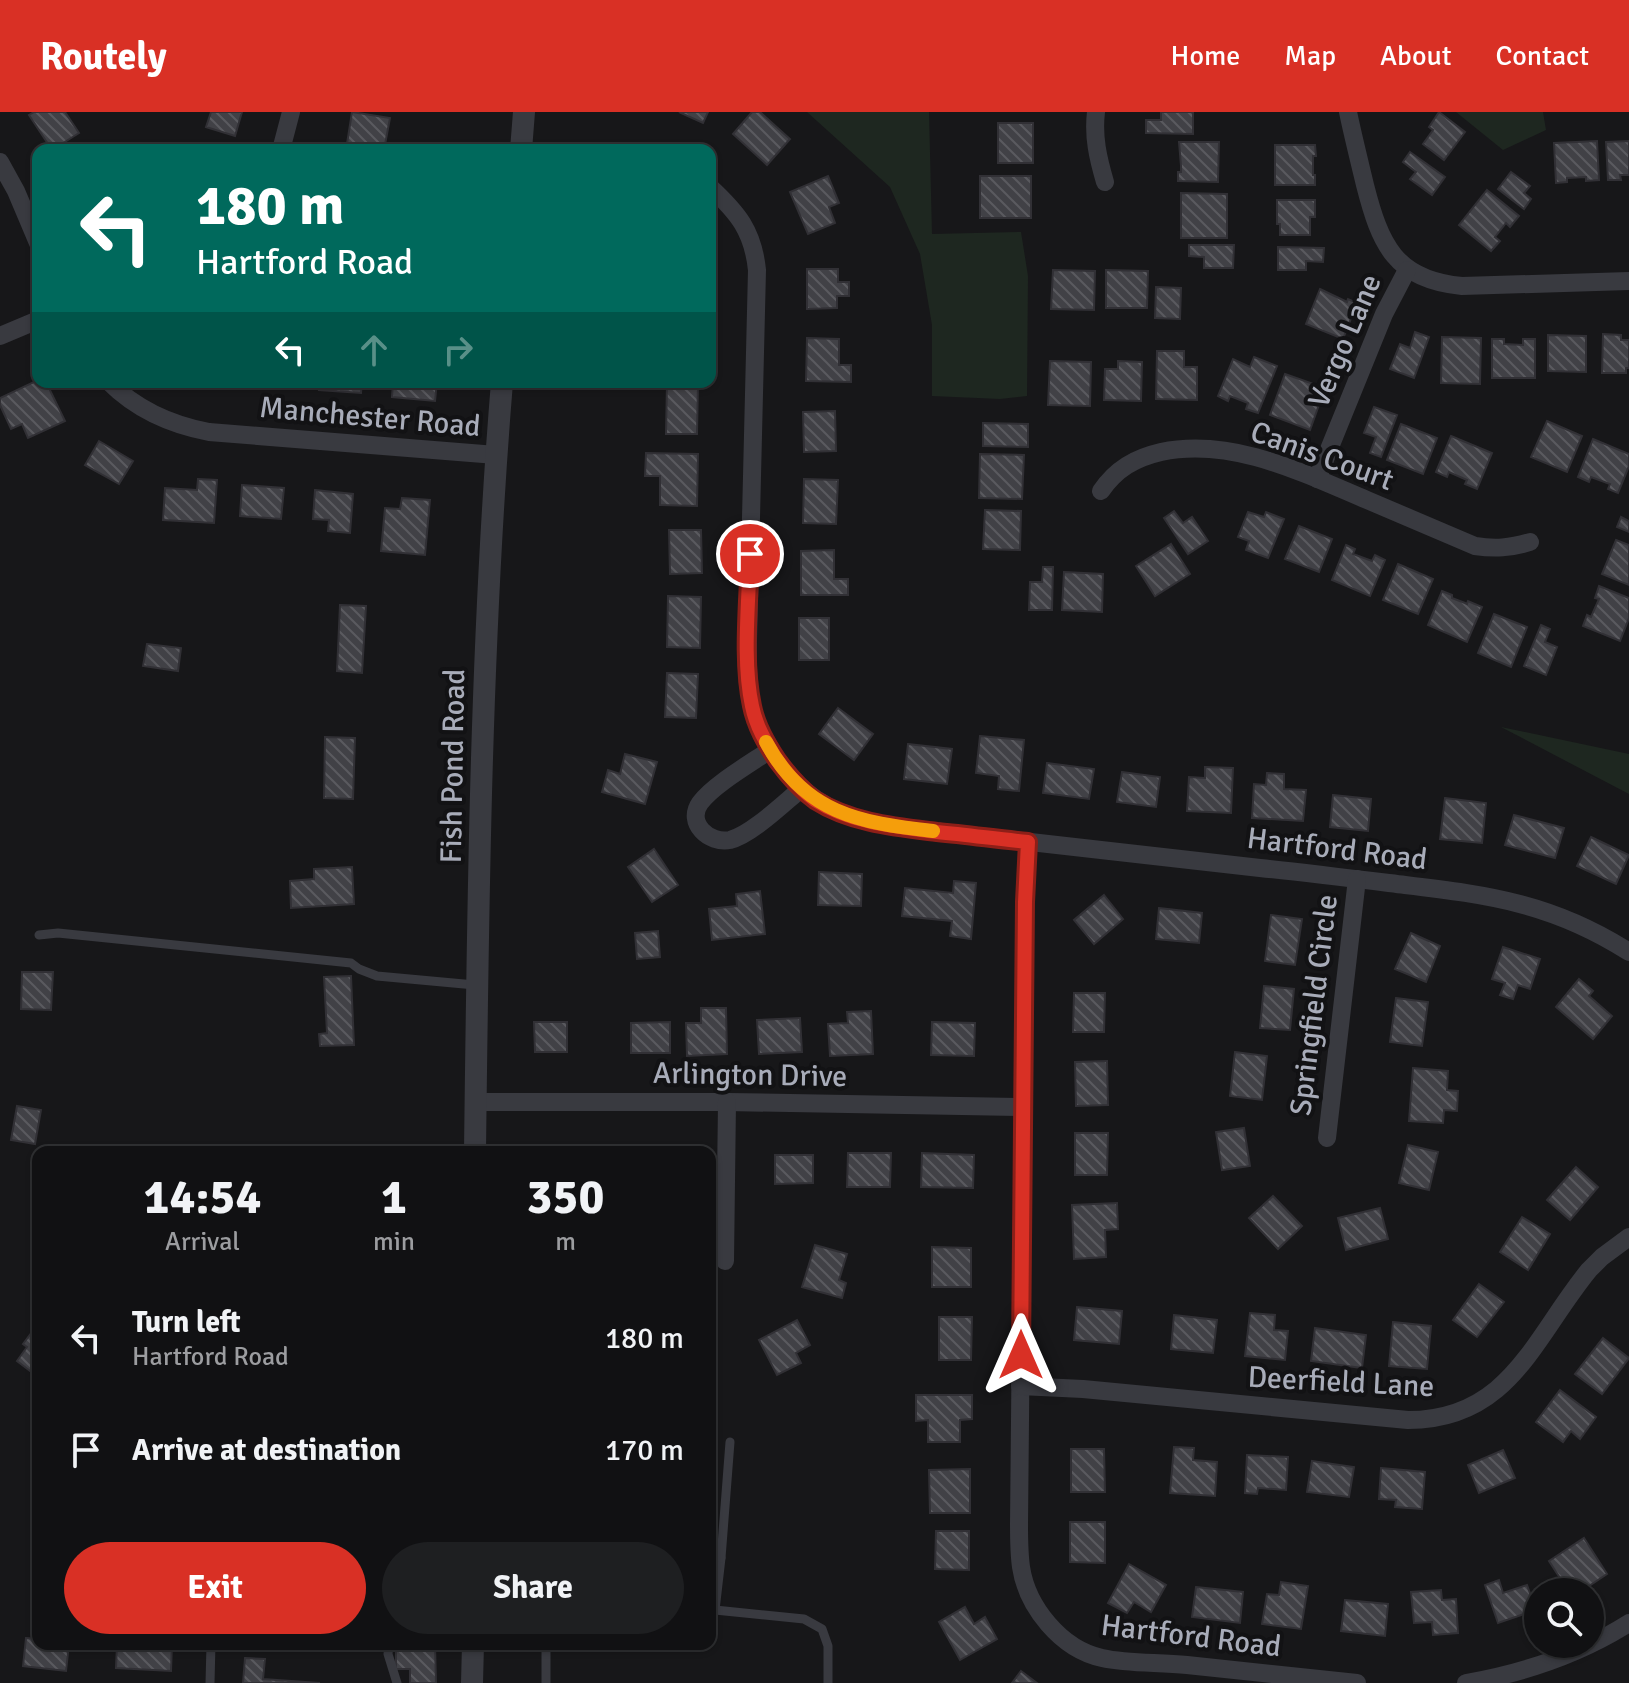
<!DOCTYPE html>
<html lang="en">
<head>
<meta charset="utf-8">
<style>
  :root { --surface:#111113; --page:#1e1f21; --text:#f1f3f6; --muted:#9c9da0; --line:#303133; --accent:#d93025 }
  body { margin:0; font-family:Signika,sans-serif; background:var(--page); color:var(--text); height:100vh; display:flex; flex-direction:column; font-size:30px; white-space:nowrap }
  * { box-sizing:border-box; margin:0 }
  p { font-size:26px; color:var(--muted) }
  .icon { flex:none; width:44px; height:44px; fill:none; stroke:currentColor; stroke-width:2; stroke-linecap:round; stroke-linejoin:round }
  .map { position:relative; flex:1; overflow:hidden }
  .panel { position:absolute; left:32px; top:1034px; width:684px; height:504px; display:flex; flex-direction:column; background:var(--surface); border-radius:16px; box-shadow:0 2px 6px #0004,0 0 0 2px var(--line) }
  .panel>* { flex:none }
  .banner { position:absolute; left:32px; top:32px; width:684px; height:244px; border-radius:16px; box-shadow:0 2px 6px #0004,0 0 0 2px var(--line); background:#00695c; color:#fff; overflow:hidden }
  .controls { position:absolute; left:1524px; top:1466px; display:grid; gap:16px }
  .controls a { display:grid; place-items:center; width:80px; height:80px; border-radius:50%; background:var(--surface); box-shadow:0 2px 6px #0004,0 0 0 2px var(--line); font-size:40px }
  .pin { position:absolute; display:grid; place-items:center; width:68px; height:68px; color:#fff; margin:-34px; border:4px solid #fff; border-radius:50%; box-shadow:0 2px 8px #0007 }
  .me { position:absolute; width:88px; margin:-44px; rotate:0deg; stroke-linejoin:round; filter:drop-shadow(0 0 6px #0008) }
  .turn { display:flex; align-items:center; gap:28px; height:168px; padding:0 32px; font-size:36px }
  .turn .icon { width:104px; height:104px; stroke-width:2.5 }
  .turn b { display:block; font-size:56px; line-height:68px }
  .lanes { display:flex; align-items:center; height:76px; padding:0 32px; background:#0003; justify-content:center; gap:40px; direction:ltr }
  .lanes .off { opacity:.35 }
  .eta { display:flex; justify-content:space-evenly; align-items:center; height:136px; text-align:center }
  .eta b { font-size:48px; font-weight:800; line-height:56px }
  .action { display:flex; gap:16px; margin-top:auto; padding:16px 32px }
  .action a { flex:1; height:92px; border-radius:48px; background:var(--accent); color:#fff; font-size:32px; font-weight:800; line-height:92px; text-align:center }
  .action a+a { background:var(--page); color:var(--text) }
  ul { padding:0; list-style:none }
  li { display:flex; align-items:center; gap:24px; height:112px; padding:0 32px }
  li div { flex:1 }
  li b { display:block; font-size:30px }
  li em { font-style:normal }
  header { display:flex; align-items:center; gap:48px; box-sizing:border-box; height:112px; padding:0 40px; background:var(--accent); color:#fff }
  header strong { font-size:38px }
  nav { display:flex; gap:44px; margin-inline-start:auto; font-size:28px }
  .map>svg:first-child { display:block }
</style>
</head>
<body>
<header>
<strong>Routely</strong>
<nav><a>Home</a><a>Map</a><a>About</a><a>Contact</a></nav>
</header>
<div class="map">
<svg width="1629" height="1571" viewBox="0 0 1629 1571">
  <defs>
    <pattern id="building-back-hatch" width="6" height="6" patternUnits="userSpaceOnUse" patternTransform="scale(2)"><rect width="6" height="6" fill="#414146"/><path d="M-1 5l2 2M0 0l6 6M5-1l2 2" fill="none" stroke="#5a5a5f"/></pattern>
  </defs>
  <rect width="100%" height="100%" fill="#171719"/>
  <g fill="#1e2720">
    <path d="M807,0h122l3,122 89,-2 7,44 -1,120 -27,3 -68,-3v-71l-12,-71 -30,-67z"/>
    <path d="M1456,0h87l3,18 -43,20z"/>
    <path d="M1501,615l128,27v40z"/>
  </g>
  <g fill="url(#building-back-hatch)" stroke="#313035" stroke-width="2">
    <path d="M34,0h31l14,21 -27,17 -23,-35z"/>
    <path d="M211,0h31l-7,24 -29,-9z"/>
    <path d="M352,0l38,6 -6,32h-38z"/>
    <path d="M679,0h29l-5,11z"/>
    <path d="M752,0h8l30,27 -23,26 -34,-31z"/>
    <path d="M1161,0h32v22l-47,-1v-13h15z"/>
    <path d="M1439,0l26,20 -21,28 -21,-16 10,-14 -4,-3z"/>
    <rect x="998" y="11" width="35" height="40"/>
    <path d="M1597,29l2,39 -13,1v-4l-19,1v4l-11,1 -2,-40z"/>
    <path d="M1629,29v34h-9l1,5h-13l-2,-38z"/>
    <path d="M1179,30h40l-1,40 -40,-1v-9h3v-6z"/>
    <path d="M1275,33h40l1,11h-3v19h2v10h-40z"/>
    <path d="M1410,40l35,25 -13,18 -22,-16 6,-7 -13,-10z"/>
    <path d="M1511,60l19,14 -6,7 7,6 -7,10 -26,-20z"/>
    <path d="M828,64l11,27 -10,4 6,16 -27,11 -18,-42z"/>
    <rect x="980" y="64" width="51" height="42"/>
    <path d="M1487,78l32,26 -9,11 -4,-4 -11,14 5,4 -9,10 -32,-26z"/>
    <path d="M1181,81l46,1v44h-46z"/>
    <path d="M1277,88h38v17h-5v18h-30v-11h-3z"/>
    <path d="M1189,133h45l-1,23h-29v-11l-15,-1z"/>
    <path d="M1278,135l46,1 -1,14 -17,-1v9h-28z"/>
    <path d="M807,157h31v13h11v14h-12v12l-30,1z"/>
    <path d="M1053,158l42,1 -1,39 -43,-1z"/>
    <path d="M1106,158l42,1 -1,37h-41z"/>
    <path d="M1156,175l25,1 -1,31 -25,-1z"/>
    <path d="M1320,177l23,11 4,2 1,-3 9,4 -14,36 -37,-15z"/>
    <path d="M1415,220l14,5 -15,41 -24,-9 10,-25 10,4z"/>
    <path d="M1603,222l18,1v5h8v28h-3v5h-24z"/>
    <path d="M1548,223l38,1v36l-38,-1z"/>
    <path d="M1442,225l39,1 -1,46 -39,-1z"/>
    <path d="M807,226l32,1v26h12v17l-45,-1z"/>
    <path d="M1492,227h12v5l19,1v-6h12v39h-43z"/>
    <path d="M1157,239h27v16h13v33l-41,-1z"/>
    <path d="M1254,245l23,9 -19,47 -12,-4 2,-6 -18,-7 -2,5 -10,-5 15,-37 17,8z"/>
    <path d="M1050,249l41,1 -1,44 -42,-1z"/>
    <path d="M1118,249l24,1 -1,39 -37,-1 1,-31h13z"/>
    <path d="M1285,262l40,14 -15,42 -40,-15z"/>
    <path d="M38,268v2h8l19,39 -37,17 -6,-14 -11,5 -11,-24v-7z"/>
    <path d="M249,270h43v5l-43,-3z"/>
    <path d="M320,270h42l-1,11 -42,-3z"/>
    <path d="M393,270h44l-2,19 -43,-4z"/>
    <path d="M667,271h31l-1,51h-31z"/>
    <path d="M1374,295l23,8 -16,42 -11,-4 6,-16 -12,-4z"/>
    <path d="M835,299l1,40 -32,1 -1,-40z"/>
    <path d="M1547,309l35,15 -15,36 -36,-15z"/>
    <path d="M983,311l45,1v23l-45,-1z"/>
    <path d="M1401,312l36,14 -14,36 -36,-14z"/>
    <path d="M1451,324l41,17 -15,36 -12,-5 2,-4 -18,-8 -2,5 -11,-5z"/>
    <path d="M1593,327l36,15v12l-11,27 -10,-4 2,-5 -19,-7 -2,5 -11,-5z"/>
    <path d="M99,329l34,20 -14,23 -34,-19z"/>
    <path d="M646,341l52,1 -1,52 -37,-1v-29h-15z"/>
    <path d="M980,342l44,1 -2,44 -43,-1z"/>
    <path d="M198,367l19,1 -3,43 -51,-3 2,-32 32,2z"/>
    <path d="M804,367l34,1 -2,44 -33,-1z"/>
    <path d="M242,373l42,3 -3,31 -41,-3z"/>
    <path d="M315,378l38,4 -3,39 -22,-2 1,-11 -16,-1z"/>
    <path d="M402,386l28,2 -5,55 -44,-4 4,-43 15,1z"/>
    <path d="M985,398l36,1 -1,39 -37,-1z"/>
    <path d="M1174,399l9,12 9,-6 16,24 -20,13 -24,-36z"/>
    <path d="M1248,400l16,5 2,-5 18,7 -16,39 -22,-8 3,-9 -11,-4z"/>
    <path d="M1621,405l8,4v11l-12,-5z"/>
    <path d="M1299,414l33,13 -13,33 -34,-13z"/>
    <path d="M669,418h32l1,43 -32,1z"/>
    <path d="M1616,428l13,5v40l-27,-11z"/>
    <path d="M1171,432l19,30 -35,22 -19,-30z"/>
    <path d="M1346,433l9,4 -2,5 19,7 3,-6 10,5 -15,36 -38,-16z"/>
    <path d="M834,438v29h14v16h-47v-44z"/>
    <path d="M1398,452l35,15 -15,35 -35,-14z"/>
    <path d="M1043,455h10l-1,43h-23l1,-28h12z"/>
    <path d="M1064,460l39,2 -1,38 -40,-2z"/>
    <path d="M1599,474l30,12v20l-9,23 -37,-15 4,-11 4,2 8,-18 -4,-1z"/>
    <path d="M1442,479l10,4v3l13,5 2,1 1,-3 14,6 -15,35 -39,-17z"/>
    <path d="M668,484l33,1 -1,51 -33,-1z"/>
    <path d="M340,493l26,1 -4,67 -25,-2z"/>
    <path d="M1494,502l33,13 -16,40 -33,-14z"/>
    <rect x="799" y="506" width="30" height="42"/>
    <path d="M1541,513l9,4 -5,13 12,5 -11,28 -22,-9z"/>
    <path d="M147,532l34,4 -3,23 -35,-5z"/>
    <path d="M667,561l31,1 -2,44 -31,-1z"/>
    <path d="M838,596l35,26 -19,26 -35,-26z"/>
    <path d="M980,624l44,4 -5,51 -21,-2 1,-13 -23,-3z"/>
    <path d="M325,625l30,1 -2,61 -29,-1z"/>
    <path d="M908,632l44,5 -5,35 -43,-5z"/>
    <path d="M625,642l32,8 -12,42 -43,-12 6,-22 12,4z"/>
    <path d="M1047,651l47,6 -5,30 -46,-6z"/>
    <path d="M1205,655l28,1 -2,45 -44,-2 2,-34 16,1z"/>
    <path d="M1122,660l38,5 -4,30 -39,-5z"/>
    <path d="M1267,661l17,1v15l22,1 -3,31 -51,-3 2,-34 12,1z"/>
    <path d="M1333,683l38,4 -3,32 -38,-4z"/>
    <path d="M1445,686l41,5 -4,40 -42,-4z"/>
    <path d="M1514,703l50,13 -9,30 -50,-13z"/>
    <path d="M1591,725l38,18 -13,29 -39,-18z"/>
    <path d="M654,737l24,36 -26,17 -24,-35z"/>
    <path d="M352,755l2,37 -63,4 -1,-27 24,-2v-10z"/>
    <path d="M819,760l43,2 -1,32 -43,-1z"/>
    <path d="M954,769l22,2 -5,56 -21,-3 2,-15 -50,-5 3,-28 48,5z"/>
    <path d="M760,779l5,43 -53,6 -3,-31 28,-3 -1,-12z"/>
    <path d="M1104,783l19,24 -29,25 -20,-24z"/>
    <path d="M1159,796l43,5 -3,30 -43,-4z"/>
    <path d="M1271,803l31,4 -7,46 -30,-4z"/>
    <path d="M658,819l2,26 -23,2 -2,-26z"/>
    <path d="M1411,821l29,13 -14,36 -31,-13z"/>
    <path d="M1503,835l37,12 -10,30 -12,-4 -5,14 -13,-4 5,-12 -13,-4z"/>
    <path d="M22,860h31l-2,38 -30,-1z"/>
    <path d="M351,864l3,69 -34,1 -1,-12 8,-1 -3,-56z"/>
    <path d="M1579,867l14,12 -4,5 23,20 -19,23 -37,-32z"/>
    <path d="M1264,874l30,3 -4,41 -30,-2z"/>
    <path d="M1074,881h31l-1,39h-31z"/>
    <path d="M1396,886l32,4 -6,44 -32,-4z"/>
    <path d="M701,896h25l1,46 -40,2 -1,-33h15z"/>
    <path d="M871,899l2,43 -43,2 -2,-32 20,-1 -1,-11z"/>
    <path d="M800,906l2,34 -43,2 -2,-34z"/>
    <path d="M534,910h33v30h-32z"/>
    <path d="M670,910v31h-39v-30z"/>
    <path d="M932,910l43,1 -1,33 -43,-1z"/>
    <path d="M1235,940l32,4 -5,44 -32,-4z"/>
    <path d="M1107,949l1,44 -32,1 -1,-44z"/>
    <path d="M1413,956l35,3 -1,19 11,1 -1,20 -13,-1 -1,13 -34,-2z"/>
    <path d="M17,994l24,4 -6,34 -24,-4z"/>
    <path d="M1244,1016l6,38 -28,4 -6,-38z"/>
    <path d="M1075,1021h33l-1,42h-32z"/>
    <path d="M1408,1033l30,7 -9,38 -30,-7z"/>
    <path d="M848,1041h43l-1,34h-43z"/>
    <path d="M922,1041l52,2 -1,33 -52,-1z"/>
    <path d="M775,1043h38v28l-38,1z"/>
    <path d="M1576,1055l22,20 -28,33 -23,-20z"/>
    <path d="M1273,1084l29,30 -24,23 -29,-31z"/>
    <path d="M1117,1091l1,26 -13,1 1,27 -32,2 -2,-54z"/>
    <path d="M1380,1096l8,31 -42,11 -8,-32z"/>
    <path d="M1522,1105l28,17 -22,36 -28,-18z"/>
    <path d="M815,1133l32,9 -8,26 7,3 -4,15 -40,-11z"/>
    <path d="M932,1135l39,1v39h-39z"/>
    <path d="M1479,1172l25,18 -27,35 -24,-17z"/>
    <path d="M1077,1195l45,4 -3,33 -45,-4z"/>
    <path d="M1250,1201l25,2 -1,15 14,1 -3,29 -40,-4z"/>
    <path d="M1174,1203l43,5 -4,33 -42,-4z"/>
    <path d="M939,1205h33l-1,43h-32z"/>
    <path d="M797,1208l13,25 -14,8 5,10 -24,12 -18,-35z"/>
    <path d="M1393,1210l38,4 -4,43 -38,-3z"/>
    <path d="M38,1212v53l-21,-16 10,-14 -4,-3z"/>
    <path d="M1315,1216l51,7 -4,33 -51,-7z"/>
    <path d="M1603,1226l26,20 -27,36 -27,-20z"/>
    <path d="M1560,1278l36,27 -16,22 -9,-8 -8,11 -27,-20z"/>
    <path d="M916,1283h56v24l-12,1v22h-32v-22l-12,1z"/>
    <path d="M1174,1335l20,1 -1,12 24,2 -2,34 -45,-3z"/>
    <path d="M1071,1337h33l1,43h-34z"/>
    <path d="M1503,1338l12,28 -36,15 -11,-28z"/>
    <path d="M1247,1343l41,2 -2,33 -28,-2 -1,6 -12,-1z"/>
    <path d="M1312,1349l42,6 -5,30 -42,-5z"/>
    <path d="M1381,1356l44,4 -3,37 -27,-2 1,-7 -17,-1z"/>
    <path d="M970,1357v44h-40l-1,-43z"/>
    <path d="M1070,1410h35v41l-35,-1z"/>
    <path d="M936,1419h33v39l-34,-1z"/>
    <path d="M1584,1426l23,36 -27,18h-11l-20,-31z"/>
    <path d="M1129,1452l37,21 -15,27 -17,-10 -7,11 -19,-10z"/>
    <path d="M1499,1468l4,13 24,-8 9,25 -38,13 -13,-38z"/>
    <path d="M1281,1470l27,4 -7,43 -39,-5 5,-30 12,1z"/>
    <path d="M1196,1475l47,5 -3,31 -48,-6z"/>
    <path d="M1441,1478l1,10 14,-1 2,34 -25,2 -1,-13 -18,1 -3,-31z"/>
    <path d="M1345,1488l43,4 -3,32 -44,-5z"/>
    <path d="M965,1495l9,17 11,-7 12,22 -37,21 -21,-38z"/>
    <path d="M26,1526l12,1v5h31l-3,27 -43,-5z"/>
    <path d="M117,1532h55l-1,27 -55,-3z"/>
    <path d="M403,1532h32l1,39h-26v-14h-14v-20h7z"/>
    <path d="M245,1546l20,1 -2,20 57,4h-77z"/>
    <path d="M1021,1559l16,12h-25z"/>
  </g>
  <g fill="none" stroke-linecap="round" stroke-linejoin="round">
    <g stroke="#393a40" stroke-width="9">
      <path d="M39,823l19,-2 293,30 8,6 18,7 98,9"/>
      <path d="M710,1445l11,1 -6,52 89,9 18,10 6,17v37"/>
      <path d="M721,1446l9,-116"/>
      <path d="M389,1532l-1,10 9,29"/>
      <path d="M210,1571l1,-39"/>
      <path d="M546,1571v-39"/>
    </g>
    <g stroke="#393a40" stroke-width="18">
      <path d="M1096,0c-3,25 2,46 9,70"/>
      <path d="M1348,0c5,24 11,48 17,73 15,59 30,95 97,101l167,-5"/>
      <path d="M281,38l10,-38"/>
      <path d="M0,50l16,29 22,52"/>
      <path d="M710,75c28,26 43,44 47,83l-9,371c0,21 -1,42 3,62 4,21 14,40 26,57 32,45 68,59 121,67 120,14 241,27 362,41 48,5 96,11 145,17 85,10 149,19 224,67"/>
      <path d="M0,224l38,-16"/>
      <path d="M109,270c27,27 63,43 100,50l287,23"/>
      <path d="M1317,367l67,-165 23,-44"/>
      <path d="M1101,379c15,-22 34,-33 60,-39 71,-15 142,21 206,48 36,15 72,31 108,46 20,3 35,2 55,-4"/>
      <path d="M770,638c-19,13 -57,35 -70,53 -14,20 9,41 30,37 21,-5 54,-37 71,-51"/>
      <path d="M1028,730l-3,60 -6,622c0,14 0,29 2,43 6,40 40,82 81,91 27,6 56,4 85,7 56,6 113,12 170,18"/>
      <path d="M476,990h251l296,5"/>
      <path d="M1327,1026l30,-259"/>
      <path d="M725,1149l2,-159"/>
      <path d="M1020,1274l63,3 325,31c102,0 126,-83 181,-150l13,-13 27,-20"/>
      <path d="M1466,1571c58,-10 114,-29 163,-60"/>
    </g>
    <g stroke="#393a40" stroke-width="22">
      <path d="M521,38l3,-38"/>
      <path d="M475,1040c3,-257 6,-514 27,-770"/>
      <path d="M472,1571l1,-39"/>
    </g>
  </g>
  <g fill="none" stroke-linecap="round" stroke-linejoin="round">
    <defs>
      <path id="route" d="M750,442c-1,47 -8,106 2,152 4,20 14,37 25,54 11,15 23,29 38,40 36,23 81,27 122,32 31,3 61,7 91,10l-3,60 -4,453"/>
    </defs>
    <use href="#route" stroke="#8d1f18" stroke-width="20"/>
    <use href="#route" stroke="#d93025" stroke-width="14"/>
    <path stroke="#f59e0b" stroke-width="14" d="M766,630c38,71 93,81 167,89"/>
  </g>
  <g text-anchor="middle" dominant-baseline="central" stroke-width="8" stroke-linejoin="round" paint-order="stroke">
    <g font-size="30" fill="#a8acb9" stroke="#121214">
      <text transform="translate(1345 229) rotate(-67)">Vergo Lane</text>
      <text transform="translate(370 305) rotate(5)">Manchester Road</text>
      <text transform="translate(1322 344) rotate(20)">Canis Court</text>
      <text transform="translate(453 654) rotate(-89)">Fish Pond Road</text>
      <text transform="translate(1337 737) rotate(7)">Hartford Road</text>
      <text transform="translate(1314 893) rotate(-83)">Springfield Circle</text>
      <text transform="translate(750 963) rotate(1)">Arlington Drive</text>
      <text transform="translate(1341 1270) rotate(3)">Deerfield Lane</text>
      <text transform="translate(1191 1524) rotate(7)">Hartford Road</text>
    </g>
  </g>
</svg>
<div class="controls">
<a><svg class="icon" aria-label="search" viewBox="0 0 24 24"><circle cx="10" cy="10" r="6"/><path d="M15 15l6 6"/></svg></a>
</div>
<div class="pin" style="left:750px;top:442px;background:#d93025"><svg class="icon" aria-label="arrive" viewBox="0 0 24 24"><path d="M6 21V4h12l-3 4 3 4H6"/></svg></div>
<svg class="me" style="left:1021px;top:1243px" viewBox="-20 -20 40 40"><path d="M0-17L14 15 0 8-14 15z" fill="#d93025" stroke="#fff" stroke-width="4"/></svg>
<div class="banner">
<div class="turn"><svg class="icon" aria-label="left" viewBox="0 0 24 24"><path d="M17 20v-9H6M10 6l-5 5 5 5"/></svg><div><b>180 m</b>Hartford Road</div></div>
<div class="lanes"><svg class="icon" aria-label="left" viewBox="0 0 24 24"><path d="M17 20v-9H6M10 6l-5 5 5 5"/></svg><svg class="icon off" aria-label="ahead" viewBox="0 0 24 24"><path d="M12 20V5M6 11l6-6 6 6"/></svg><svg class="icon off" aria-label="right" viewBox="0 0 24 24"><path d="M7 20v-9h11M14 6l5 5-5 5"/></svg></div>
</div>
<section class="panel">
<div class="eta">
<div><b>14:54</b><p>Arrival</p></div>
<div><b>1</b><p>min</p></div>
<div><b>350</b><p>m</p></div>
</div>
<ul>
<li><svg class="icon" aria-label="left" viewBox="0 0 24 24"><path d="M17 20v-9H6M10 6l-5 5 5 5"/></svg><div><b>Turn left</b><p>Hartford Road</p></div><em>180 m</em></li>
<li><svg class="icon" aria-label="arrive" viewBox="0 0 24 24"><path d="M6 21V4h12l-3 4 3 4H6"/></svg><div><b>Arrive at destination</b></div><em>170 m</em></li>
</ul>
<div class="action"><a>Exit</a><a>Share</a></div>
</section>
</div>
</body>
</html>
